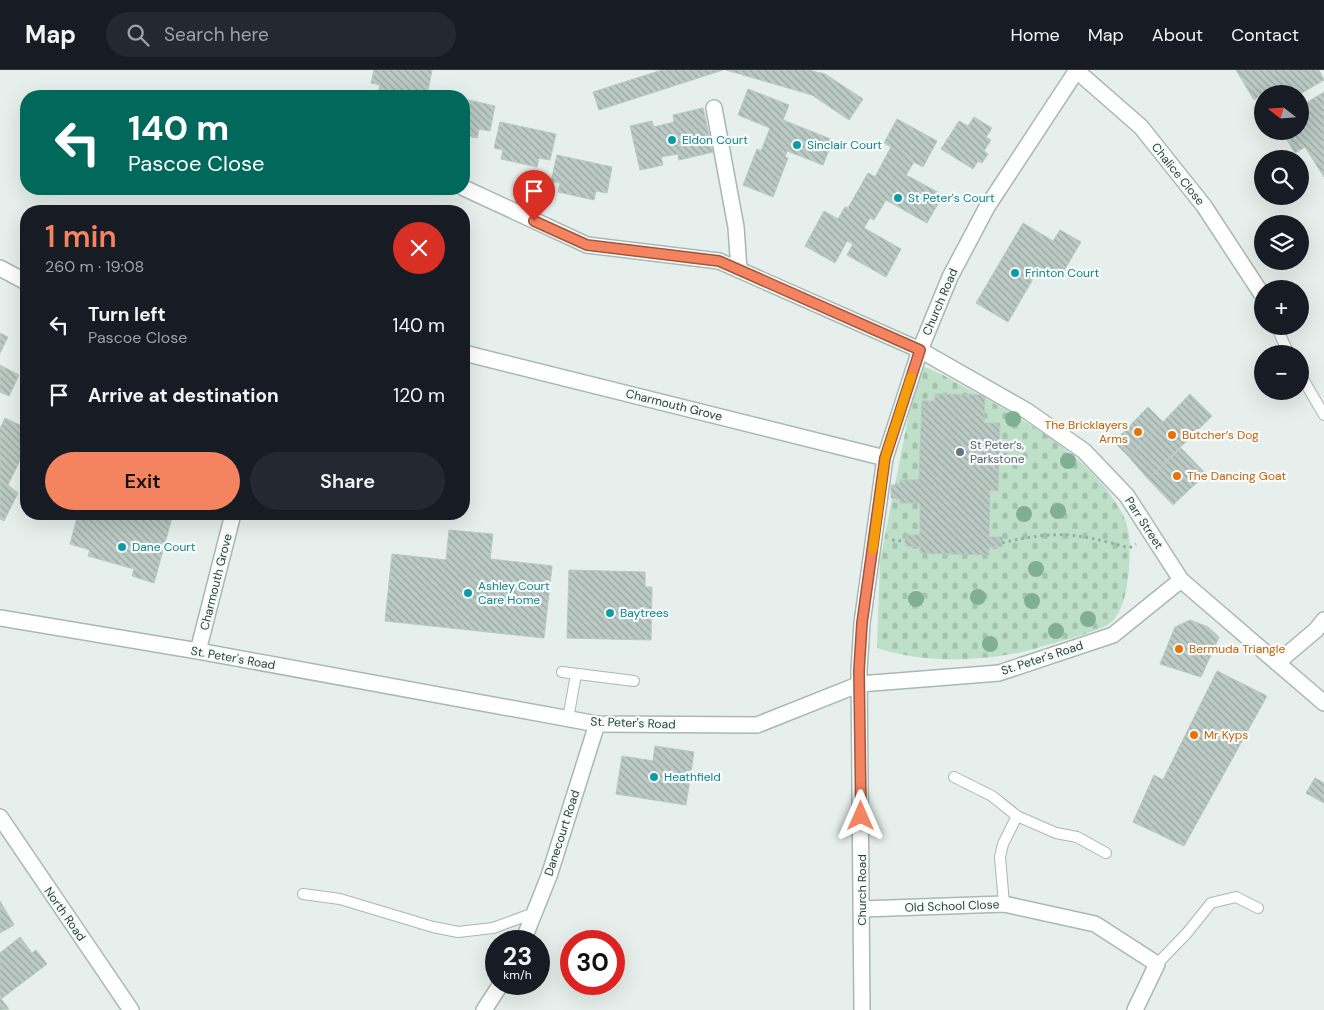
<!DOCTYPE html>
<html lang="en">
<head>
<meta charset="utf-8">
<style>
  :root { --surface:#171b24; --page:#242831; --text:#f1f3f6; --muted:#9ea1a6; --line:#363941; --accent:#f4845f }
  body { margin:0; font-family:"DM Sans",sans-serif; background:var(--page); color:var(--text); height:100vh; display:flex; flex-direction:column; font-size:19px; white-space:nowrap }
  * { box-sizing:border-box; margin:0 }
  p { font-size:16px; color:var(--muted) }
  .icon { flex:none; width:28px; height:28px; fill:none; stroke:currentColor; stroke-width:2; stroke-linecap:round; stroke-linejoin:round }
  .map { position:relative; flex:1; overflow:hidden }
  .details { position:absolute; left:20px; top:135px; width:450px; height:315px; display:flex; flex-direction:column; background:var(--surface); border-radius:20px; box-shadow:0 5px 20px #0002 }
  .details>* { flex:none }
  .banner { position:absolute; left:20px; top:20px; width:450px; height:105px; border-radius:20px; box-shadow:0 5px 20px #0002; background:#00695c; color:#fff; overflow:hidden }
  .needle { width:32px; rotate:287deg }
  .tools { position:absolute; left:1254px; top:15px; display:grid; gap:10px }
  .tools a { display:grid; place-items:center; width:55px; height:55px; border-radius:50%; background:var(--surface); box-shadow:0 5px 20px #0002; font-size:25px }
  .speed { position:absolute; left:485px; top:860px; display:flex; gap:10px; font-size:25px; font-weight:700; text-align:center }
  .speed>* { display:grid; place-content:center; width:65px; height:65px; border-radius:50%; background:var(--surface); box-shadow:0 5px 20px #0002; line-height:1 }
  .speed small { font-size:12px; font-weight:400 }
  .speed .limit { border:8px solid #d22; background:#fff; color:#111 }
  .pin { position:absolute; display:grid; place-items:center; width:42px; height:42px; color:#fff; margin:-51px -21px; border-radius:50% 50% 50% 0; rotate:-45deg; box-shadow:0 0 5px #0007 }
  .pin .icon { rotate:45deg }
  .me { position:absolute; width:55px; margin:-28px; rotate:0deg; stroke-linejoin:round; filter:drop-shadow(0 0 4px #0008) }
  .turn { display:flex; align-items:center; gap:18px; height:105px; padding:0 25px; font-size:22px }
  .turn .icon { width:65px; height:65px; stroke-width:2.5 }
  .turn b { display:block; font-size:35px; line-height:42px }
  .round { display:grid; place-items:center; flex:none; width:52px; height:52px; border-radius:26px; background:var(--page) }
  .summary { display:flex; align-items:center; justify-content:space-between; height:85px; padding:0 25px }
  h1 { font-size:30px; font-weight:600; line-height:38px; color:var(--accent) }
  .button { display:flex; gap:10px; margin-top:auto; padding:10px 25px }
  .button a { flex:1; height:58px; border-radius:30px; background:var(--accent); color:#111; font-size:20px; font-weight:600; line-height:58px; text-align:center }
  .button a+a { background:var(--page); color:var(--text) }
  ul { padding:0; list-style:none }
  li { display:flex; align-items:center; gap:15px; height:70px; padding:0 25px }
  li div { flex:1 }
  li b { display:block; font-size:19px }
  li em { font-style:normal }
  header { display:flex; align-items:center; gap:30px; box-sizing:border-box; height:70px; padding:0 25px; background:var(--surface); border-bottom:1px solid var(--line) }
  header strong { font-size:24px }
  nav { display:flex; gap:28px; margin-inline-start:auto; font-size:18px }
  .search { width:350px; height:45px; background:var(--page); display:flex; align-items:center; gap:12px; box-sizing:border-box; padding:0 18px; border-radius:28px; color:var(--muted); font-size:19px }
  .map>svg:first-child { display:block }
</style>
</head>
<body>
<header>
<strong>Map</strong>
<div class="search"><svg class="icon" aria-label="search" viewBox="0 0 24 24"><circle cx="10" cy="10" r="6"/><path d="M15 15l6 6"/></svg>Search here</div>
<nav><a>Home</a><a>Map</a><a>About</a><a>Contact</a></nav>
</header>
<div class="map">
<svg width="1324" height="940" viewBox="0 0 1324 940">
  <defs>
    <pattern id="cemetery-stones" width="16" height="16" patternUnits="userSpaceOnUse" patternTransform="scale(1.25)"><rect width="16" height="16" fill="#bfe0c8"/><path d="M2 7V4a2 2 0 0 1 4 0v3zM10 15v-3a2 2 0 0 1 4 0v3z" fill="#a4c1ad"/></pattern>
    <pattern id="building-back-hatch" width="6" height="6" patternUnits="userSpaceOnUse" patternTransform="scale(1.25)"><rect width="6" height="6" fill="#bbcac4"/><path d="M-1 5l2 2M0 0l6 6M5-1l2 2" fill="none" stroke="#98a6a0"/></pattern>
  </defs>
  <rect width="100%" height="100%" fill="#e6efeb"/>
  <path fill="url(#cemetery-stones)" d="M925,297c16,6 32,16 47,24 53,29 125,69 152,126 7,16 6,34 5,52 -2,17 -4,43 -20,55 -9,7 -62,21 -75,25 -48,13 -109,15 -157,-1l3,-87 36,-184 5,-9z"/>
  <g fill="url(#building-back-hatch)" stroke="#b8c9c2">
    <path d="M374,0h58l-5,26 -11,-3 -1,3 -37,-2 2,-9 -9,-2z"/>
    <path d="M662,0h61l-124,40 -6,-18z"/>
    <path d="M726,0h82l17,4 38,25 -14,21 -37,-25z"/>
    <path d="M1236,0h83l5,10 -24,14 -35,-2 -11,8z"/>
    <path d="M748,19l41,16 -6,15 50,20 -10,25 -36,-14 -2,6 3,1 -15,39 -30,-12 14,-36 4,2 9,-23 -32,-13z"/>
    <path d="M1324,22v85l-19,-30 -10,6 -11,-18 6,-4h10v-24z"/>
    <path d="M464,29l31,7 -5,25 -11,-2 -2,9 -13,-3z"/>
    <path d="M703,38l10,44 -34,8 -1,-6 -17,3 2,8 -23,5 -10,-44 22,-5 2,6 20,-5 -1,-7z"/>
    <path d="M974,47l18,11 -6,9 5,3 -7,11 4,3 -6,9 -4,-2 -5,8 -32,-20 18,-28 9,5z"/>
    <path d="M897,49l40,22 -14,26 -9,-5 -8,13 37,20 -16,28 -41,-23 -12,20 -4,-2 -6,10 37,21 -15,28 -39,-22 6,-11 -6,-3 -12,22 -30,-17 19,-35 14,8 7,-12 3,1 20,-35 7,4 16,-30 -7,-4z"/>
    <path d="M500,52l56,12 -6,26 -11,-2 -2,9 -36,-8 2,-9 -9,-2z"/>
    <path d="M557,85l55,12 -5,26 -11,-2 -2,9 -36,-8 2,-9 -9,-2z"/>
    <path d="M1023,153l30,18 7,-11 21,12 -22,37 -19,-12 -32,55 -32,-19z"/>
    <path d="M0,263l8,4 -8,16z"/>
    <path d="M0,295l19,10 -10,21 -9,-4z"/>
    <path d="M935,324l50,1 -1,28h16l-2,68 -8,-1 -1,47h14l-1,10h-13v8l-69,-2v-6l-14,-1v-11h14v-32h-20v-4l-9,-1v-13h9v-5h19l3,-79h13z"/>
    <path d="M1190,324l22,22 -64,63 -19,-22z"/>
    <path d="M1148,337l15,15 -34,35 -15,-15z"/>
    <path d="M5,348l21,10v20l-18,37 10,8 -14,28 -4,-2v-90z"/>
    <path d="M1181,378l25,26 -33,31 -25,-26z"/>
    <path d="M78,444l25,6 2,-6h68l-19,69 -22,-7 2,-7 -46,-13 2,-6 -20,-6z"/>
    <path d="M449,460l44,4 -3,25 62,7 -8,72 -159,-17 7,-67 54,6z"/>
    <path d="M569,500l76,2v15h7l-1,53 -84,-2z"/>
    <path d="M1190,550l18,7 11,10 -18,40 -41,-13 15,-37z"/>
    <path d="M1217,601l50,25 -83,150 -51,-24 21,-47 9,5z"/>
    <path d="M655,676l39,6 -8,53 -70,-11 6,-38 31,5z"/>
    <path d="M1315,708l9,5v20l-18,-10z"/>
    <path d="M0,831l14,24 -14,8z"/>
    <path d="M20,867l12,16 4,-3 11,14 -46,35 8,10 -9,1v-57z"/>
  </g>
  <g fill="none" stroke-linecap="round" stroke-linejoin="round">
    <defs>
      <g id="service">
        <path d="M1276,256l13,28"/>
        <path d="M1300,304l24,41"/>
        <path d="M562,602l72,9"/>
        <path d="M568,649l8,-45"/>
        <path d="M954,707l38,19 25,20 -14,28 -3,13 4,47"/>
        <path d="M1017,746l39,17 21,4 29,16"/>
        <path d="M303,824l37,5 93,28 25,5 35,-4 41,-15"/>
        <path d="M1157,894l30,-31 24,-30 25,-6 22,11"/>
      </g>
      <g id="minor">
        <path d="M1077,1l64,56 63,79 57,87"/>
        <path d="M714,38l22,119 3,43"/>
        <path d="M464,118l123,57 132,16 201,89 107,61 57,40 43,45 54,84 143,123"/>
        <path d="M0,198l26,14"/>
        <path d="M464,283l421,105"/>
        <path d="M0,548l198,33 399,73 160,1 103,-41 139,-11 114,-38 68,-55"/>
        <path d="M198,581l35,-137"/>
        <path d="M1277,593l39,-33 8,-10"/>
        <path d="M862,839l142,-5 91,20 62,40 -22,46"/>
        <path d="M523,871l26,-65 48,-152"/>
        <path d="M484,940l17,-26"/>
        <path d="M862,940l-3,-340 3,-47 23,-165 35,-108 30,-73 37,-70 90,-137"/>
      </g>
      <path id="tertiary" d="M0,747l131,193"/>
    </defs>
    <use href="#service" stroke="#a8b8b2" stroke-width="12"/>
    <use href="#minor" stroke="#a8b8b2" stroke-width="18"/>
    <use href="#tertiary" stroke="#a8b8b2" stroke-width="18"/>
    <g stroke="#86b3a5" stroke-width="3" stroke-dasharray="2.5 4" stroke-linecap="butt">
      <path d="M892,470l14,1"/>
      <path d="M1002,473c54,-13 76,-10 127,5l7,-4"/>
    </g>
    <use href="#service" stroke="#fff" stroke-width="10"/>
    <use href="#minor" stroke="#fff" stroke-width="15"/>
    <use href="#tertiary" stroke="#fff" stroke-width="15"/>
  </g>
  <g fill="#80af93">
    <circle cx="1013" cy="349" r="8"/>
    <circle cx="1068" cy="391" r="8"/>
    <circle cx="1058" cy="441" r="8"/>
    <circle cx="1024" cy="444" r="8"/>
    <circle cx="1036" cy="499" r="8"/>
    <circle cx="978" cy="527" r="8"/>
    <circle cx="916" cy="529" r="8"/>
    <circle cx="1032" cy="531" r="8"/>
    <circle cx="1088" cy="549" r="8"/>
    <circle cx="1056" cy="561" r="8"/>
    <circle cx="990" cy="574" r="8"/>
  </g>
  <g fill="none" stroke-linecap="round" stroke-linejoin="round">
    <defs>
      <path id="route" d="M534,151l53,24 132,16 201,89 -35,108 -23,165 -3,47 2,146"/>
    </defs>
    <use href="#route" stroke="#9f563e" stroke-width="12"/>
    <use href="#route" stroke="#f4845f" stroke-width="9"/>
    <path stroke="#f59e0b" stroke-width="9" d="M873,479l12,-91 26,-81"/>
  </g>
  <g fill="#0f9aa8" stroke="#f7fbf9" stroke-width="2">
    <circle cx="672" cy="70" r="5"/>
    <circle cx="797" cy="75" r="5"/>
    <circle cx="898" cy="128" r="5"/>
    <circle cx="1015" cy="203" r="5"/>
    <circle cx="122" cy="477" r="5"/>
    <circle cx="468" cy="523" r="5"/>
    <circle cx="610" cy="543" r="5"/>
    <circle cx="654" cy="707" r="5"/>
  </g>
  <g fill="#e8710a" stroke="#f7fbf9" stroke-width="2">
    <circle cx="1138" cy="362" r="5"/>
    <circle cx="1172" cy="365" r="5"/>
    <circle cx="1177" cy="406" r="5"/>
    <circle cx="1179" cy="579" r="5"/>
    <circle cx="1194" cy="665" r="5"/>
  </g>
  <circle fill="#6b7280" stroke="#f7fbf9" stroke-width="2" cx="960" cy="382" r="5"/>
  <g text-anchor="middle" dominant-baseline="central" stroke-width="4.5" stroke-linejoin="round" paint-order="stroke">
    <g font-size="12" fill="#0d838f" stroke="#f7fbf9" text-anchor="start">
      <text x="682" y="70">Eldon Court</text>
      <text x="807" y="75">Sinclair Court</text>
      <text x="908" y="128">St Peter's Court</text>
      <text x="1025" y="203">Frinton Court</text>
      <text x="132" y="477">Dane Court</text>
      <text x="478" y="516">Ashley Court<tspan x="478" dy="14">Care Home</tspan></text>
      <text x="620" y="543">Baytrees</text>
      <text x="664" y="707">Heathfield</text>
    </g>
    <g font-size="12" fill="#24423a" stroke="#f7fbf9">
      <text transform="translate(1178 104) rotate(51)">Chalice Close</text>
      <text transform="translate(940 232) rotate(-67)">Church Road</text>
      <text transform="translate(674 335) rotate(14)">Charmouth Grove</text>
      <text transform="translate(1144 453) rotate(57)">Parr Street</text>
      <text transform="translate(216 512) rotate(-76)">Charmouth Grove</text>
      <text transform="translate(233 588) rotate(10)">St. Peter's Road</text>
      <text transform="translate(1042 588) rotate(-18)">St. Peter's Road</text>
      <text transform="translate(633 653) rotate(2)">St. Peter's Road</text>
      <text transform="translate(562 763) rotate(-72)">Danecourt Road</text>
      <text transform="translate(862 820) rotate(-90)">Church Road</text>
      <text transform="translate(952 836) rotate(-2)">Old School Close</text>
      <text transform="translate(65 844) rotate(55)">North Road</text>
    </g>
    <g font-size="12" fill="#c56008" stroke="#f7fbf9" text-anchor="start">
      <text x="1128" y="355" text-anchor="end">The Bricklayers<tspan x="1128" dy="14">Arms</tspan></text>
      <text x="1182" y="365">Butcher’s Dog</text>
      <text x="1187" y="406">The Dancing Goat</text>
      <text x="1189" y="579">Bermuda Triangle</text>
      <text x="1204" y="665">Mr Kyps</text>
    </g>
    <g font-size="12" fill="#5b616d" stroke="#f7fbf9" text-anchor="start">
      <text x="970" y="375">St Peter’s,<tspan x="970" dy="14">Parkstone</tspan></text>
    </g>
  </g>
</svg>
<div class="tools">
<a><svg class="needle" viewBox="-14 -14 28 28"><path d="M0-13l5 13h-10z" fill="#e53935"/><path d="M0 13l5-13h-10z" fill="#9ea1a6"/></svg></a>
<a><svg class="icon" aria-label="search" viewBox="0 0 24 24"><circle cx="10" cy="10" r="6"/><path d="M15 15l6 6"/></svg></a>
<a><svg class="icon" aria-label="layers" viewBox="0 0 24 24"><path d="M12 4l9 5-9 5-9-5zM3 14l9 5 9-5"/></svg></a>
<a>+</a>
<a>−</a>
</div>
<div class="speed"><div>23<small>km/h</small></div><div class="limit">30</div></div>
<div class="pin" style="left:534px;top:151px;background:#d93025"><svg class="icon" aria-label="arrive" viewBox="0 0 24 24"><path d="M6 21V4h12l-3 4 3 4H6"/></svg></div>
<svg class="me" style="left:861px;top:746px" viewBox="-20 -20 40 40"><path d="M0-17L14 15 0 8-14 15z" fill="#f4845f" stroke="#fff" stroke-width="4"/></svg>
<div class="banner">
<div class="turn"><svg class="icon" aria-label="left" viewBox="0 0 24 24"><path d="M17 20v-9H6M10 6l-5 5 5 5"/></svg><div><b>140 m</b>Pascoe Close</div></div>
</div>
<section class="details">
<div class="summary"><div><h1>1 min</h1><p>260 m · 19:08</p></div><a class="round" style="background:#d93025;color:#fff"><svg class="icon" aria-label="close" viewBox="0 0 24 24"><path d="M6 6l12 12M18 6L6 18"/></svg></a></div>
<ul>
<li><svg class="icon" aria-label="left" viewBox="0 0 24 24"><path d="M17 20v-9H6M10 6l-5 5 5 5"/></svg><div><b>Turn left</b><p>Pascoe Close</p></div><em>140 m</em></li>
<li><svg class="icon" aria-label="arrive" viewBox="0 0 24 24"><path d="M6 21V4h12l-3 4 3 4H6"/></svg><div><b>Arrive at destination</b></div><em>120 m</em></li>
</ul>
<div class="button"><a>Exit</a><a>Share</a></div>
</section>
</div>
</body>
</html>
